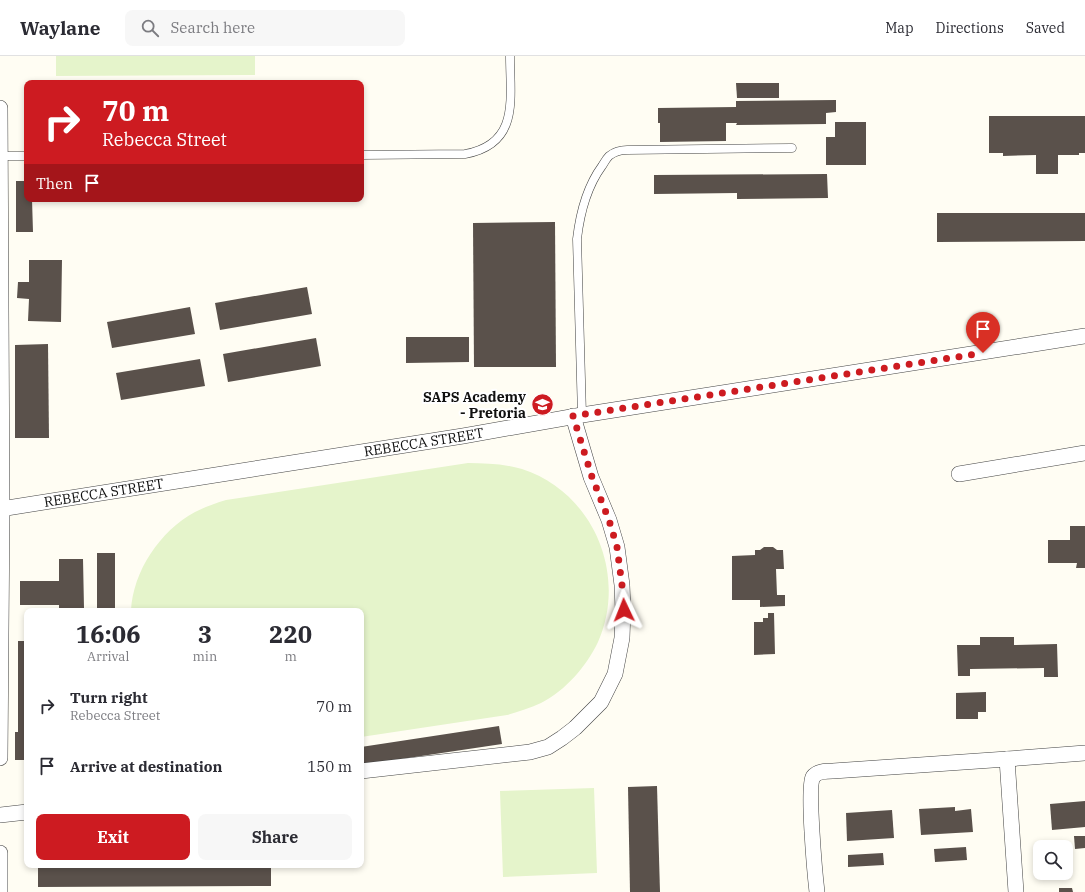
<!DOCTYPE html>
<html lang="en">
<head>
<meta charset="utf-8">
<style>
  :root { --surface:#fff; --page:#f7f7f7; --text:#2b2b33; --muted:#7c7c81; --line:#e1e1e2; --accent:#cd1b21 }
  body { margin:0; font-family:"IBM Plex Serif",serif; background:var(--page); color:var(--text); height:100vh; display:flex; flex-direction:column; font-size:15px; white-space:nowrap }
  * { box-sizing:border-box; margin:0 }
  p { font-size:13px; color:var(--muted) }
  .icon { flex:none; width:22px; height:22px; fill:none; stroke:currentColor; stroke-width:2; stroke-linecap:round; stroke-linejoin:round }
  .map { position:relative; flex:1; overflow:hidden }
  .side { position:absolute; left:24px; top:552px; width:340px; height:260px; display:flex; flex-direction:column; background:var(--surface); border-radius:8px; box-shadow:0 2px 6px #0003 }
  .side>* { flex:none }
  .banner { position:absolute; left:24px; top:24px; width:340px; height:122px; border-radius:8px; box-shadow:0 2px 6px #0003; background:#cd1b21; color:#fff; overflow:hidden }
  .controls { position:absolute; left:1033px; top:784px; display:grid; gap:8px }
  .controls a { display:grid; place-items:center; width:40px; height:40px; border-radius:8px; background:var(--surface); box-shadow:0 2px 6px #0003; font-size:20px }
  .pin { position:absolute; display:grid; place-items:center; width:34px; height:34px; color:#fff; margin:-41px -17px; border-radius:50% 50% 50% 0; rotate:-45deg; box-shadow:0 0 4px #0007 }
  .pin .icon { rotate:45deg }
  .me { position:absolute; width:44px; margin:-22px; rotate:358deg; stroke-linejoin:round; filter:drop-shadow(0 0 3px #0008) }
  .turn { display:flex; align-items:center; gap:14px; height:84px; padding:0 12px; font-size:18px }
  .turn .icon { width:52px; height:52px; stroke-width:2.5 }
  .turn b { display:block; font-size:28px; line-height:34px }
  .then { display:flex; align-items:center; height:38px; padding:0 12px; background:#0003; gap:8px; font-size:15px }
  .eta { display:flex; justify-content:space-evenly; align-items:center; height:68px; text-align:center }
  .eta b { font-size:24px; font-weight:800; line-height:28px }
  .button { display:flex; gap:8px; margin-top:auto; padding:8px 12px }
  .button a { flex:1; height:46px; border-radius:8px; background:var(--accent); color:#fff; font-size:16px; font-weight:800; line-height:46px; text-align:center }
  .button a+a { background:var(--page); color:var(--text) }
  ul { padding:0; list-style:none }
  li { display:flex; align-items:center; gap:12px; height:60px; padding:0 12px }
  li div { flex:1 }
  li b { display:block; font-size:15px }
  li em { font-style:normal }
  header { display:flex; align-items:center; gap:24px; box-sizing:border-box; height:56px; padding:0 20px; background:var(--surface); border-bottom:1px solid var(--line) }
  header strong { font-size:19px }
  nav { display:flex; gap:22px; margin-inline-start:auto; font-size:14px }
  .search { width:280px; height:36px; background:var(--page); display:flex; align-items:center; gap:10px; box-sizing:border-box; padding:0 14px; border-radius:8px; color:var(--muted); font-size:15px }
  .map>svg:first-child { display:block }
</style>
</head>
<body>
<header>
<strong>Waylane</strong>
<div class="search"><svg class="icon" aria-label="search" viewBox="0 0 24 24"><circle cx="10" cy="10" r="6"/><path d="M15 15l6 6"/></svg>Search here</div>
<nav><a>Map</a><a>Directions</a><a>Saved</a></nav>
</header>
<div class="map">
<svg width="1085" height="836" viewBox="0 0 1085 836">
  <rect width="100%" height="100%" fill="#fffdf3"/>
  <g fill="#e5f4cb">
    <path d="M56,0h199v19l-199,1z"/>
    <path d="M468,407c18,0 36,1 54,6 71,23 106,105 76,173 -12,25 -32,48 -57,61 -11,5 -23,9 -34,12l-146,22v-126h-230c2,-40 29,-80 64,-99 10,-5 21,-9 31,-12z"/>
    <path d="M594,732l3,85 -94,4 -3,-86z"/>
  </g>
  <g fill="#5a514b">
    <path d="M736,27h43v15h-42z"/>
    <path d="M836,44v12l-10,1v11l-90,1 1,-2h-11v18l-66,1v-19h-2v-15l78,-1v-6z"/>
    <path d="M989,60h96v37h-6v2h-21v19h-22v-19l-33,1v-3h-14z"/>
    <path d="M835,66h31v43h-40v-28h9z"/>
    <path d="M827,118l1,24 -91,1v-6l-83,1v-19z"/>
    <path d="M16,125h11v18h5l1,33h-17z"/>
    <path d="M937,157h148v28l-148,1z"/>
    <path d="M555,166l1,145h-82l-1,-144z"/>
    <path d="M29,204h33l-1,62 -33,-1 1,-22 -12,-1 1,-16h11z"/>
    <path d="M307,231l5,27 -92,16 -5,-27z"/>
    <path d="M190,251l5,27 -83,14 -5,-26z"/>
    <path d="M406,281h63v25l-63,1z"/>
    <path d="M316,282l5,28 -93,16 -5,-28z"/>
    <path d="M48,288l1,94h-34v-93z"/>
    <path d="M200,303l5,27 -84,14 -5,-27z"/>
    <path d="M1070,470h15v42h-9l1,-5h-29v-23h22z"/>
    <path d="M764,491h9l4,3h6l1,19h-8l1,26h8v11l-25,1v-7h-28v-44l23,-1v-5h5z"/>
    <path d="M97,497h18v58h-56v-6h-39v-24h39v-22h24l1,49h13z"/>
    <path d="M768,557h6l1,41 -21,1v-33h9v-4h5z"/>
    <path d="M980,581h34v8l43,-1 1,33h-14v-9l-74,1v7h-12l-1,-31h23z"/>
    <path d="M18,585h9v119h-12v-28h3z"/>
    <path d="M986,636v20h-8v7h-22v-26z"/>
    <path d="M499,670l3,18 -141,21v-18z"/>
    <path d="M657,730l3,106h-30l-2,-105z"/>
    <path d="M1085,745v26l-33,3 -2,-26z"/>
    <path d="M955,751v4l16,-2 2,23 -52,3 -2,-26z"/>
    <path d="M892,754l2,28 -47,3 -1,-28z"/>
    <path d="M1074,780h11v12l-10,1z"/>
    <path d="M966,791l1,13 -32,2 -1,-13z"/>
    <path d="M883,797l1,12 -36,2v-12z"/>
    <path d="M38,809h233v21l-233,1z"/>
    <path d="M1059,832h13l1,4h-14z"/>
  </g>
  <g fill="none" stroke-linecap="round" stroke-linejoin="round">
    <defs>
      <g id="service">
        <path d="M361,99l104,-1c55,-10 45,-55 45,-98"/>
        <path d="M0,100h27"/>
        <path d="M582,359l-5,-176c3,-26 9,-51 25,-73 2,-3 4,-7 7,-10 5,-4 12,-6 18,-6l165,-2"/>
      </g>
      <g id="minor">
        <path d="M0,52l2,401 -2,249"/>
        <path d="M959,418l126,-21"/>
        <path id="s1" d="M0,453l463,-73 119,-21 503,-79"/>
        <path d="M1007,703l9,133"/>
        <path d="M361,715l169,-19 18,-5 14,-9 13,-10 26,-26 14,-28 7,-36 1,-28 -1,-25 -5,-38 -8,-27 -18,-43 -18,-61"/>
        <path d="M0,759l27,-3"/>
        <path d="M0,797v39"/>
        <path d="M817,836c-2,-17 -10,-105 -4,-115 4,-6 13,-6 20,-6l174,-12 78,-6"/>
      </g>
    </defs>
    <use href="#service" stroke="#434343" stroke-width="9"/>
    <use href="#minor" stroke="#434343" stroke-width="16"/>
    <use href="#service" stroke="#fff" stroke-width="8"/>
    <use href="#minor" stroke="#fff" stroke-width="15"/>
  </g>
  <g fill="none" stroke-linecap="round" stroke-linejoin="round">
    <path stroke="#cd1b21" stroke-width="7" stroke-dasharray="0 12.6" d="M624,554l-2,-25 -5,-38 -8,-27 -17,-43 -19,-61 410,-63"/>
  </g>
  <defs>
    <symbol id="university-disc" viewBox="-11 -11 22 22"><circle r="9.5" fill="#cd1b21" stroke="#fff"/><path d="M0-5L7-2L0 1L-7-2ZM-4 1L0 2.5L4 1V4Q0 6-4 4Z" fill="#fff"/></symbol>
  </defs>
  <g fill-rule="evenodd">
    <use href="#university-disc" x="530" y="336" width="25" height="25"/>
  </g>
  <g text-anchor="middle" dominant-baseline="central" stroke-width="4" stroke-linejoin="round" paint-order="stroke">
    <g font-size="14" font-weight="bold" fill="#101010" stroke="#fff" text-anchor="end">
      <text x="526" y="341">SAPS Academy<tspan x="526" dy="16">- Pretoria</tspan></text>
    </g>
    <g font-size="14" fill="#101010" stroke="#fff">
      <text stroke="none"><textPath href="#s1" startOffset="429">REBECCA STREET</textPath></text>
      <text stroke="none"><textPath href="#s1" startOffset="105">REBECCA STREET</textPath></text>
    </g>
  </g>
</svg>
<div class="controls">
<a><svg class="icon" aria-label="search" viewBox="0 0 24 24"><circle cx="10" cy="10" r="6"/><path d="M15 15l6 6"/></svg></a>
</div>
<div class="pin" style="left:983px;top:297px;background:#d93025"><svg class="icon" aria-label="arrive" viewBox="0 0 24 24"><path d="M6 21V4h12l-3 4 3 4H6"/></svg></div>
<svg class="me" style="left:624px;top:554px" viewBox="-20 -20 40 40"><path d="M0-17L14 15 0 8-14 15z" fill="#cd1b21" stroke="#fff" stroke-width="4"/></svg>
<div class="banner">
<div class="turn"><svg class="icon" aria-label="right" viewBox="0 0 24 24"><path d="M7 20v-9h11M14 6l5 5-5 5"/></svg><div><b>70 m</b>Rebecca Street</div></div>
<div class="then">Then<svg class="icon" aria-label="arrive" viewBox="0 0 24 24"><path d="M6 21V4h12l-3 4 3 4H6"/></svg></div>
</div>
<section class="side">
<div class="eta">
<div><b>16:06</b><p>Arrival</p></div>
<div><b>3</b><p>min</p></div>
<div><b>220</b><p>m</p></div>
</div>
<ul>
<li><svg class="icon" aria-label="right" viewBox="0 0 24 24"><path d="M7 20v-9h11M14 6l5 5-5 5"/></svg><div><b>Turn right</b><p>Rebecca Street</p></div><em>70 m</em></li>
<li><svg class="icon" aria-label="arrive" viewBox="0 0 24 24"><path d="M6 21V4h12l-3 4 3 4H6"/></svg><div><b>Arrive at destination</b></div><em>150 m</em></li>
</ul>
<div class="button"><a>Exit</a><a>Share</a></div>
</section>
</div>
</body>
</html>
